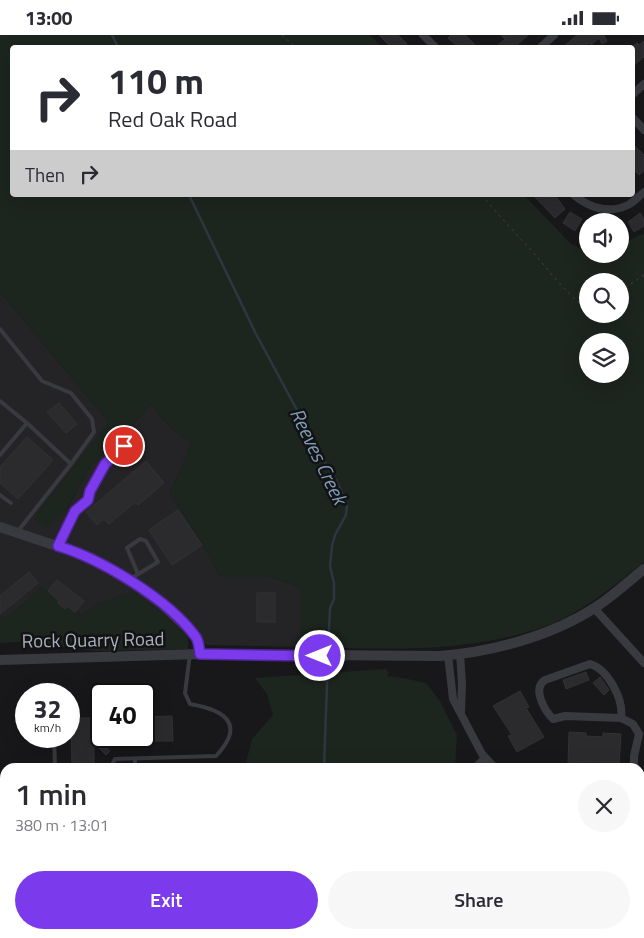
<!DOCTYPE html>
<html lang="en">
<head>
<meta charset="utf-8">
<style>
  :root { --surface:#fff; --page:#f7f7f7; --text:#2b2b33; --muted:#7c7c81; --accent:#7c3aed }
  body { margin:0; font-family:"Titillium Web",sans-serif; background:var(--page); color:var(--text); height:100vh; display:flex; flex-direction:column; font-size:19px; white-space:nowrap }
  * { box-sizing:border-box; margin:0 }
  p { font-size:16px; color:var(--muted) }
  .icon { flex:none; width:28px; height:28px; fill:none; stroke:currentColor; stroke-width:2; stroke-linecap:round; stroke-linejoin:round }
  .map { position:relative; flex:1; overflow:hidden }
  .drawer { position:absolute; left:0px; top:728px; width:645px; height:176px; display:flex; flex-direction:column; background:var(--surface); border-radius:15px 15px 0 0; box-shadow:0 5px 20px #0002 }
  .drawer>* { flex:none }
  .banner { position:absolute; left:10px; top:10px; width:625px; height:152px; border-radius:5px; box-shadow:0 5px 20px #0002; background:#fff; color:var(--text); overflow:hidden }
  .controls { position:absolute; left:579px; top:178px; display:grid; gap:10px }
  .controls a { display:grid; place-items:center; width:50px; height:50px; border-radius:50%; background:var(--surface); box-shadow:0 5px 20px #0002; font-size:25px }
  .speed { position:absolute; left:15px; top:648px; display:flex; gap:10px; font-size:25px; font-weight:700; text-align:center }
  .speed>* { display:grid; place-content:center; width:65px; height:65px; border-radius:50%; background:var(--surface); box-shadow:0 5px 20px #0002; line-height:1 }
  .speed small { font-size:12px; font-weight:400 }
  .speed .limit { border:2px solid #111; border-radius:8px; background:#fff; color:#111 }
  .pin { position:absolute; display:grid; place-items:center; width:42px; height:42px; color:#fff; margin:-21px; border:2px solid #fff; border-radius:50%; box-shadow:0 1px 5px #0007 }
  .me { position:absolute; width:55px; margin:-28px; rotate:270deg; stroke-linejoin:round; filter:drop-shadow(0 0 4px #0008) }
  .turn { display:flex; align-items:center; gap:18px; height:105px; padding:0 15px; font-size:22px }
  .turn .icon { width:65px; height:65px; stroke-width:2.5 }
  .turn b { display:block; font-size:35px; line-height:42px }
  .then { display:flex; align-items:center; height:48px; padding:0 15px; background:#0003; gap:10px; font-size:19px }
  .round { display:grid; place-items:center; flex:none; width:52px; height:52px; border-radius:26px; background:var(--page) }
  .summary { display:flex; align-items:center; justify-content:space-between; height:85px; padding:0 15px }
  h1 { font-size:30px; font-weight:600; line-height:38px }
  .action { display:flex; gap:10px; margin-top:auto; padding:10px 15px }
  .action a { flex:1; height:58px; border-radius:30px; background:var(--accent); color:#fff; font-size:20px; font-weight:600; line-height:58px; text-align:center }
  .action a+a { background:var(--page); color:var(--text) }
  .status { display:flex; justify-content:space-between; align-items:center; height:35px; padding:0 25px; background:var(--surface); direction:ltr }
  .status svg { height:14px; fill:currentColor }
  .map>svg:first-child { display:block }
</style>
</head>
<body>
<div class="status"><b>13:00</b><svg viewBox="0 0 49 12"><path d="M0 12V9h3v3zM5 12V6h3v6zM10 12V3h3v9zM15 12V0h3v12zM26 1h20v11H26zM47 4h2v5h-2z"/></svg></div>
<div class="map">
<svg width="644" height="903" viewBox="0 0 644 903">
  <rect width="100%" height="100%" fill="#18181a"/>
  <path fill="#242427" d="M0,257l109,130 -69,88 -5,11 32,-12 24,-44 41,-38 18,-23 23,26 19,13 -22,50 41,65 9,19h49l31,10v60l-92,-2 -20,-8 -23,-22 -31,-23 -34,11 -18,12 -40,-28 -30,27 -10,4 -2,-1z"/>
  <g fill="#1d251f" fill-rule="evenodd">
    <path d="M0,0h370l12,12h-370v148h512l47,49 16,8 1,2h32v-9l24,-12v329c-24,19 -47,38 -74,53 -15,9 -33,14 -50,19 -72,20 -146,14 -220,13v-60l-31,-10h-49l-9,-19 -41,-65 22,-50 -19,-13 -23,-26 -18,23 -41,38 -24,43 -19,19 -13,-6 5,-11 69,-88 -109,-130zM588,246h32v33h-32zM588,306h32v33h-32z"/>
    <path d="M42,552l40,28 18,-12 34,-11 31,23 23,22v12l-93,2 -35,-5 -23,-5 -37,2v-26l2,1 10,-4z"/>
    <path d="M386,634l3,4 -2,3 16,2 23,5 14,18 17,34 -2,32h-210l7,-28 21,-24 -6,-21 -12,-16z"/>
    <path d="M211,899h244l4,4h-248z"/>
  </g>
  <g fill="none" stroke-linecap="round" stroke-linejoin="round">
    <g stroke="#2d373f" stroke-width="2.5">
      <path d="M112,0l6,12"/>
      <path d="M189,160l67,139 76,141 4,5 11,24 -1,11 -11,20 -3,11 -2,20 4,17v16l-4,9 -2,43"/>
      <path d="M324,732l4,-110"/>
      <path d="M317,903v-4"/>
    </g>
  </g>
  <g fill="#2b2b2e" stroke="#323236">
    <path d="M379,0h19l9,9 -4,3h-12z"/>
    <path d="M451,0h14l12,12h-19l-10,-9z"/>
    <path d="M501,0h27l-13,12h-19l9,-8z"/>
    <path d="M577,0h27l3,6 -5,3 -3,-6 -8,7 -2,-2 -6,4h-20z"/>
    <path d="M644,6v16l-12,10v-20l5,-4 2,2z"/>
    <path d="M632,108l12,12v16l-5,4 -7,-7z"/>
    <path d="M533,160h22l10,14 -10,9z"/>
    <path d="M570,177l12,7 -7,12 -12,-8z"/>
    <path d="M640,178l4,6v7l-10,6 -6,-10z"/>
    <path d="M59,368l18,21 -11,9 -19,-21z"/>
    <path d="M27,402l26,23 -35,39 -18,-16v-16z"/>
    <path d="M146,426l18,22 -26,22 -3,-3 -26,22 -5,-5 -7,6 -11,-13z"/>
    <path d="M178,475l24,35 -30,20 -23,-35z"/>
    <path d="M29,537l9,11 -38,31v-18z"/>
    <path d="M57,545l27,21 -9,11 -8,-6 -2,3 -7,-6 1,-2 -11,-10z"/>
    <rect x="257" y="558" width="18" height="29"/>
    <path d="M586,637l3,8 -23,9 -3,-9z"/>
    <path d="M600,642l9,13 -5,5 -11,-12z"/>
    <path d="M520,656l9,16 -3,1 18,29 -27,15 -9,-16 4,-1 -19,-29z"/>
    <path d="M172,681l1,25h-29v-24z"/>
    <path d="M71,683h30v22h-2l11,11 -4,4 -12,-12v24h-22z"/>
    <path d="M569,697l17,1v3l17,1v-4l18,1 -2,32h-17v-4h-17v3l-17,-1z"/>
  </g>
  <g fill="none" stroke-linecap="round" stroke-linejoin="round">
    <g stroke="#3f4146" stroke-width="1" stroke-dasharray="2.5 4" stroke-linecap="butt">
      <path d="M282,0l13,12"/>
      <path d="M482,160c14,18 30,34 46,52 14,14 43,55 60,60"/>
      <path d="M620,256l24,-16"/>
    </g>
    <g stroke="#393a3f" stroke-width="4">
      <path d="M0,294l42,52 29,12 21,26 2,13 -23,32"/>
      <path d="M0,366l27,22"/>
      <path d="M0,420l27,-32 44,41 -53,67"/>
      <path d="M0,460l11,8"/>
      <path d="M58,511l17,-35 13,-11 2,-8 15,-28 19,-18"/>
      <path d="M130,544l28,-17 -12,-21 -6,-2 -13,9 11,26"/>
      <path d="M54,701l1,31"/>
      <path d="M135,724v8"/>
      <path d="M111,732l4,-8 101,-3c30,-32 9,-46 -26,-52l-5,-11 5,-39"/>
    </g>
    <g stroke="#393a3f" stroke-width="8">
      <path d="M423,0l12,12"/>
      <path d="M541,12l13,-12"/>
      <path d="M632,60l12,-11"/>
      <path d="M632,82l12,13"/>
      <path d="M574,160c15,13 35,19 54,10 6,-3 11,-9 16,-13"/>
      <path d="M594,573l50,55"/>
      <path d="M460,619l2,29 -1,29"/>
      <path d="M448,620l5,44 29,55 12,13"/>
      <path d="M621,683c3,-18 -13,-49 -31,-54l-45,16c-13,8 -1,30 8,39l12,-3 56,2 12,6 6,10 -5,22v11"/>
      <path d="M476,732l9,-9"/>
      <path d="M640,753l4,-1"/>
      <path d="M640,818h4"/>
      <path d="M640,862l4,-3"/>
      <path d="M0,873l5,4"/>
      <path d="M23,899l3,4"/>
      <path d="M158,899l7,4"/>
      <path d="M566,899l3,4"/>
      <path d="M68,903v-4"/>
      <path d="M130,903v-4"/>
    </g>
    <g stroke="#393a3f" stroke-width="10">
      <path d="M0,492l92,31 45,28 25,18 35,33 3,17"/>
      <path d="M0,625l200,-6 240,2c52,-4 112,-20 156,-49 17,-11 32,-25 48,-38"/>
    </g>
  </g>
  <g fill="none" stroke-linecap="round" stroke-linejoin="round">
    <defs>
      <path id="route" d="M124,411l-19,18 -15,27 -2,9 -13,11 -17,35c43,13 110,53 137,90 4,4 4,12 5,18l120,2"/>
    </defs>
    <use href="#route" stroke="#51269a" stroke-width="12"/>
    <use href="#route" stroke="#7c3aed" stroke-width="9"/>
  </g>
  <g text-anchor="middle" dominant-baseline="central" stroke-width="5" stroke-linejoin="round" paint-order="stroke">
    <g font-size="19" fill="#a9afba" stroke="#131315">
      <text transform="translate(93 604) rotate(-1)">Rock Quarry Road</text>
    </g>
    <g font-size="20" font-style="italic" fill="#7f9db6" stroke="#131315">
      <text transform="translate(319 421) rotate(64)">Reeves Creek</text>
    </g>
  </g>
</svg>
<div class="controls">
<a><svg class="icon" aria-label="sound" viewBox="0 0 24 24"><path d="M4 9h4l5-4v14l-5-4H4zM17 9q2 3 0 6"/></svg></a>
<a><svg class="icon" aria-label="search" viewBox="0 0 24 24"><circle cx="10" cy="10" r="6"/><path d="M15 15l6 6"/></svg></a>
<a><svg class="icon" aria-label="layers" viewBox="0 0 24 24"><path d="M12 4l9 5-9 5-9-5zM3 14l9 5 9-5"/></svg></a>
</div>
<div class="speed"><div>32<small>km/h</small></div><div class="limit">40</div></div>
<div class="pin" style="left:124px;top:411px;background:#d93025"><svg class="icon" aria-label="arrive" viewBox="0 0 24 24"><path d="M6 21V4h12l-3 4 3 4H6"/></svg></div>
<svg class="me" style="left:320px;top:621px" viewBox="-20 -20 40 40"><circle r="17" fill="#7c3aed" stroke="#fff" stroke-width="3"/><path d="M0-11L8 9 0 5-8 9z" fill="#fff"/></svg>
<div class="banner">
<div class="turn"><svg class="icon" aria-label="right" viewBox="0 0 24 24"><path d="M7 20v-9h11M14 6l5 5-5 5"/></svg><div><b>110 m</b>Red Oak Road</div></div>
<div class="then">Then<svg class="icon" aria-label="right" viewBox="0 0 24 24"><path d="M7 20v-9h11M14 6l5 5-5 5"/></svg></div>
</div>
<section class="drawer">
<div class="summary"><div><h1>1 min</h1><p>380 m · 13:01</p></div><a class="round"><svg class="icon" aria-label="close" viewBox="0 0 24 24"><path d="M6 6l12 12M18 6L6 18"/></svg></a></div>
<div class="action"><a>Exit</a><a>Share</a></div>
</section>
</div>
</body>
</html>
